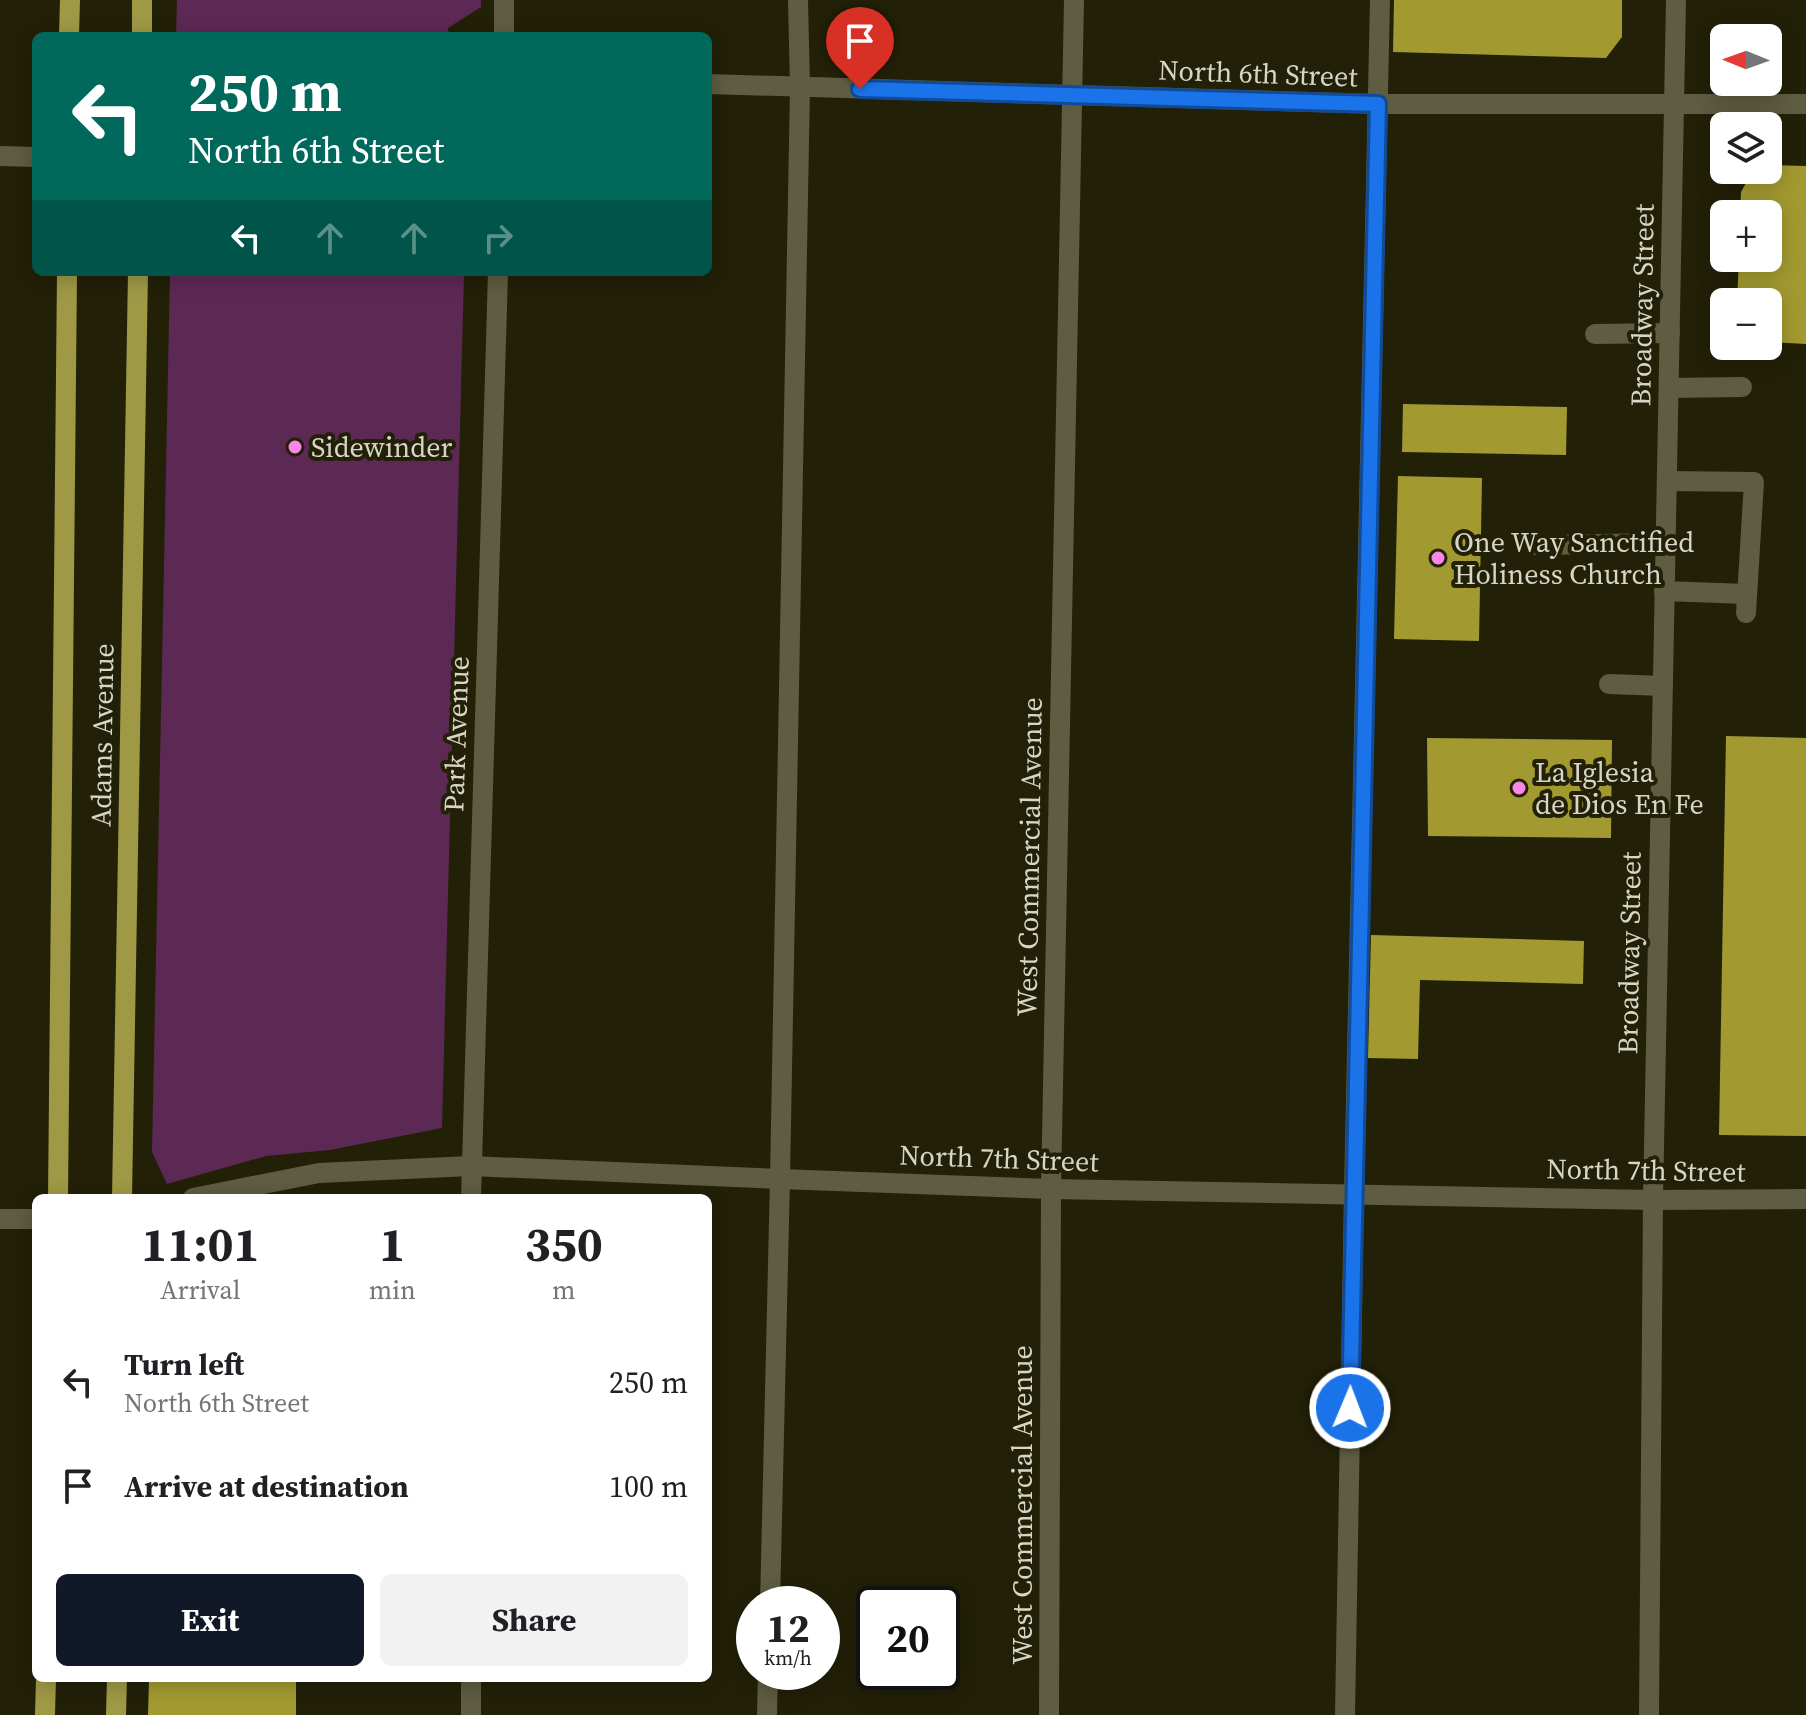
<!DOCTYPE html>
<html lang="en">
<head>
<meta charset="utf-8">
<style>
  :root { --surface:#fff; --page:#f2f2f2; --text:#202124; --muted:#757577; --accent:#111827 }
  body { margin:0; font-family:"Source Serif 4",serif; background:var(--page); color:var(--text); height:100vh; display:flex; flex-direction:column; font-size:30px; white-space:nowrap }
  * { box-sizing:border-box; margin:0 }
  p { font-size:26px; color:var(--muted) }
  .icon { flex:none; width:44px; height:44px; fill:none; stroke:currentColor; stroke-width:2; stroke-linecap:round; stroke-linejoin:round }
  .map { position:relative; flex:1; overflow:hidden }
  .sheet { position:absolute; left:32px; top:1194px; width:680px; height:488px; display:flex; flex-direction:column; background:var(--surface); border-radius:12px; box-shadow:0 4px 20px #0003 }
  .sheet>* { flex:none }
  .guide { position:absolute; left:32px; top:32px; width:680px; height:244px; border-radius:12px; box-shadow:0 4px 20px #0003; background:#00695c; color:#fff; overflow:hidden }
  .needle { width:52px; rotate:271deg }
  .fabs { position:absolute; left:1710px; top:24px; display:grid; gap:16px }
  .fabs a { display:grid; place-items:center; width:72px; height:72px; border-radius:12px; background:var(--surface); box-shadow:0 4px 20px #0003; font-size:40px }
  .speed { position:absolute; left:736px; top:1586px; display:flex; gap:16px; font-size:40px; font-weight:700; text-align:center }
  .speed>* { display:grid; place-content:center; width:104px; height:104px; border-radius:50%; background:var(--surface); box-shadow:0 4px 20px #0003; line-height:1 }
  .speed small { font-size:20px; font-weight:400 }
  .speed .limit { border:4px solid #111; border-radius:12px; background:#fff; color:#111 }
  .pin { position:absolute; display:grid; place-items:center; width:68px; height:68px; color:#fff; margin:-82px -34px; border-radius:50% 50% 50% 0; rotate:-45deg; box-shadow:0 0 8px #0007 }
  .pin .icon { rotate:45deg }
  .me { position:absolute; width:88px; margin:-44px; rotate:1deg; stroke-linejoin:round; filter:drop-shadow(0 0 6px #0008) }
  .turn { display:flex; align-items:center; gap:28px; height:168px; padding:0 24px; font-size:36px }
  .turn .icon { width:104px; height:104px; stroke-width:2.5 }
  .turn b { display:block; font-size:56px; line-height:68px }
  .lanes { display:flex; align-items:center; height:76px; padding:0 24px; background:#0003; justify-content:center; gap:40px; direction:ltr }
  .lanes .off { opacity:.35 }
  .eta { display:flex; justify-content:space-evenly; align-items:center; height:136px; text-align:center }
  .eta b { font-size:48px; font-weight:700; line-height:56px }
  .primary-button { display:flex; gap:16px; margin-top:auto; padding:16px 24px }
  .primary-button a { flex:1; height:92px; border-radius:12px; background:var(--accent); color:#fff; font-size:32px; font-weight:700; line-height:92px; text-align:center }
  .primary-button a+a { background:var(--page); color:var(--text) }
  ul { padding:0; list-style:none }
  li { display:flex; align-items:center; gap:24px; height:104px; padding:0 24px }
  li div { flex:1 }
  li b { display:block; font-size:30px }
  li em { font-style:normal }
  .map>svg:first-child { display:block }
</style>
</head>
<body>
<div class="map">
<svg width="1806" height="1715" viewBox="0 0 1806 1715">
  <rect width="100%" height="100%" fill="#222007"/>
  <g fill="#5c2954">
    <path d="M177,0h304v7l-33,21 1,8h-273z"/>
    <path d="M170,272h294l-22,856 -112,22 -64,6 -99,28 -15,-32z"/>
  </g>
  <g fill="#a29a30">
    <path d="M1394,0h228v37l-16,21 -213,-6z"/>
    <path d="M1768,165l38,1v178l-38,-2v-40h-31l2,-44h29v-44h-28l1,-22 12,-22h15z"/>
    <path d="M1403,404l164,3 -1,48 -164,-3z"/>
    <path d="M1398,476l84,2 -3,163 -85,-2z"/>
    <path d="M1726,736l80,2v398l-87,-1z"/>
    <path d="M1427,738l185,2 -1,98 -183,-2z"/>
    <path d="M1371,935l213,6 -1,43 -163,-4 -2,79 -50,-1z"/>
    <path d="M149,1678h147v37h-148z"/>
  </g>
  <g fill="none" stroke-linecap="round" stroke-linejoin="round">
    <g stroke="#5e5c41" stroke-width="20">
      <path d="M504,36v-36"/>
      <path d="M708,84l670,20h428"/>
      <path d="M0,156l36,1"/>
      <path d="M1595,334l75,-1"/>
      <path d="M1669,388l73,-1"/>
      <path d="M1667,481l87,1 -8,131"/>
      <path d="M1534,545l132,-2"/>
      <path d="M1664,591l83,3"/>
      <path d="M1609,684l54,2"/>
      <path d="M193,1198l126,-25 152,-7 309,13 271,10 602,11 153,-1"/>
      <path d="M471,1198l27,-926"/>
      <path d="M0,1219h36"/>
      <path d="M770,1604l10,-425 20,-1092 -2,-87"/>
      <path d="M471,1715v-37"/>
      <path d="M767,1715l1,-43"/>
      <path d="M1049,1715l2,-526 23,-1189"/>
      <path d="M1345,1715l9,-522 26,-1193"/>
      <path d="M1649,1715l4,-515 23,-1200"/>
    </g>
    <g stroke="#9f9946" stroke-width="20">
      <path d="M69,36l1,-36"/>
      <path d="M142,36v-36"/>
      <path d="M58,1198l9,-926"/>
      <path d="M122,1198l16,-926"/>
      <path d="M45,1715l1,-37"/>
      <path d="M116,1715l1,-37"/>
    </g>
  </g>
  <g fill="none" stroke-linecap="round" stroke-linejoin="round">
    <defs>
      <path id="route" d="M860,89l518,15 -28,1304"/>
    </defs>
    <use href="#route" stroke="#114b97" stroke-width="20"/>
    <use href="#route" stroke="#1a73e8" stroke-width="14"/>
  </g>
  <g fill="#fa87e7" stroke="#222007" stroke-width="3">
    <circle cx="295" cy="447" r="8"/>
    <circle cx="1438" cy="558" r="8"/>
    <circle cx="1519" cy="788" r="8"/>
  </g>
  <g text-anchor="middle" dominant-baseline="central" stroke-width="8" stroke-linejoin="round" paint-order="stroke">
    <g font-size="28" fill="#d6d5c6" stroke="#222007">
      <text transform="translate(1258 73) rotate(2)">North 6th Street</text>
      <text transform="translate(1642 305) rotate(-89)">Broadway Street</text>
      <text transform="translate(456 734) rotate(-88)">Park Avenue</text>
      <text transform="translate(102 735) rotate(-89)">Adams Avenue</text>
      <text transform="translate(1029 857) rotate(-89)">West Commercial Avenue</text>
      <text transform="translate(1629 953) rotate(-89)">Broadway Street</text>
      <text transform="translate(999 1158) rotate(2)">North 7th Street</text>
      <text transform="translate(1646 1170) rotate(1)">North 7th Street</text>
      <text transform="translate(1022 1505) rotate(-90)">West Commercial Avenue</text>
    </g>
    <g font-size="28" fill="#d6d5c6" stroke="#222007" text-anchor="start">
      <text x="311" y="447">Sidewinder</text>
      <text x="1454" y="542">One Way Sanctified<tspan x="1454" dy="32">Holiness Church</tspan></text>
      <text x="1535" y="772">La Iglesia<tspan x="1535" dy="32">de Dios En Fe</tspan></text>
    </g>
  </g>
</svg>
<div class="fabs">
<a><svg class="needle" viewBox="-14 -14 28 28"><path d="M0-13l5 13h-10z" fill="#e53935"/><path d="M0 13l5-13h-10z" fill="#757577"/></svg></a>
<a><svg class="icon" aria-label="layers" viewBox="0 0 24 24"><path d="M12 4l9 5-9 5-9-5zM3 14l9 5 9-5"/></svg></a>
<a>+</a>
<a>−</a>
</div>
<div class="speed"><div>12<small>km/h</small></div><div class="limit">20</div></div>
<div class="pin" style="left:860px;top:89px;background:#d93025"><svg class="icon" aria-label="arrive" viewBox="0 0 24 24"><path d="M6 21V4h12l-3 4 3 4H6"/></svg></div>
<svg class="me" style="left:1350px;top:1408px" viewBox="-20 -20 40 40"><circle r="17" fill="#1a73e8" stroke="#fff" stroke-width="3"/><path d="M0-11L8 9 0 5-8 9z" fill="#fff"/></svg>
<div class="guide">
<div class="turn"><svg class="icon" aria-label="left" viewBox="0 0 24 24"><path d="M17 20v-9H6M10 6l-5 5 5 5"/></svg><div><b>250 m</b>North 6th Street</div></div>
<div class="lanes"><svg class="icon" aria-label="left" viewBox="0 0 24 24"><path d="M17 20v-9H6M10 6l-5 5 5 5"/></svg><svg class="icon off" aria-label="ahead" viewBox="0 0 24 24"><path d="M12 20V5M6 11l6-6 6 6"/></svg><svg class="icon off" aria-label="ahead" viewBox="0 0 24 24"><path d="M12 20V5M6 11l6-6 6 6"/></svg><svg class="icon off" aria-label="right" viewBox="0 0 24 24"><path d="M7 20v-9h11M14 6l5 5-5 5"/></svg></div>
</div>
<section class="sheet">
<div class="eta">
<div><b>11:01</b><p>Arrival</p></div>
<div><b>1</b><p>min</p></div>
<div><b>350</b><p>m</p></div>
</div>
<ul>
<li><svg class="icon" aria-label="left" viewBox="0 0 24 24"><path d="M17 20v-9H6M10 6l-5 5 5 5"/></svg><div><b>Turn left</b><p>North 6th Street</p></div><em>250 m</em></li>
<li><svg class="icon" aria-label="arrive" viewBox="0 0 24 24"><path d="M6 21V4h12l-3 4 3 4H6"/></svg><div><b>Arrive at destination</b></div><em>100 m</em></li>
</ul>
<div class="primary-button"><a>Exit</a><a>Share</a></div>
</section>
</div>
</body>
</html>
